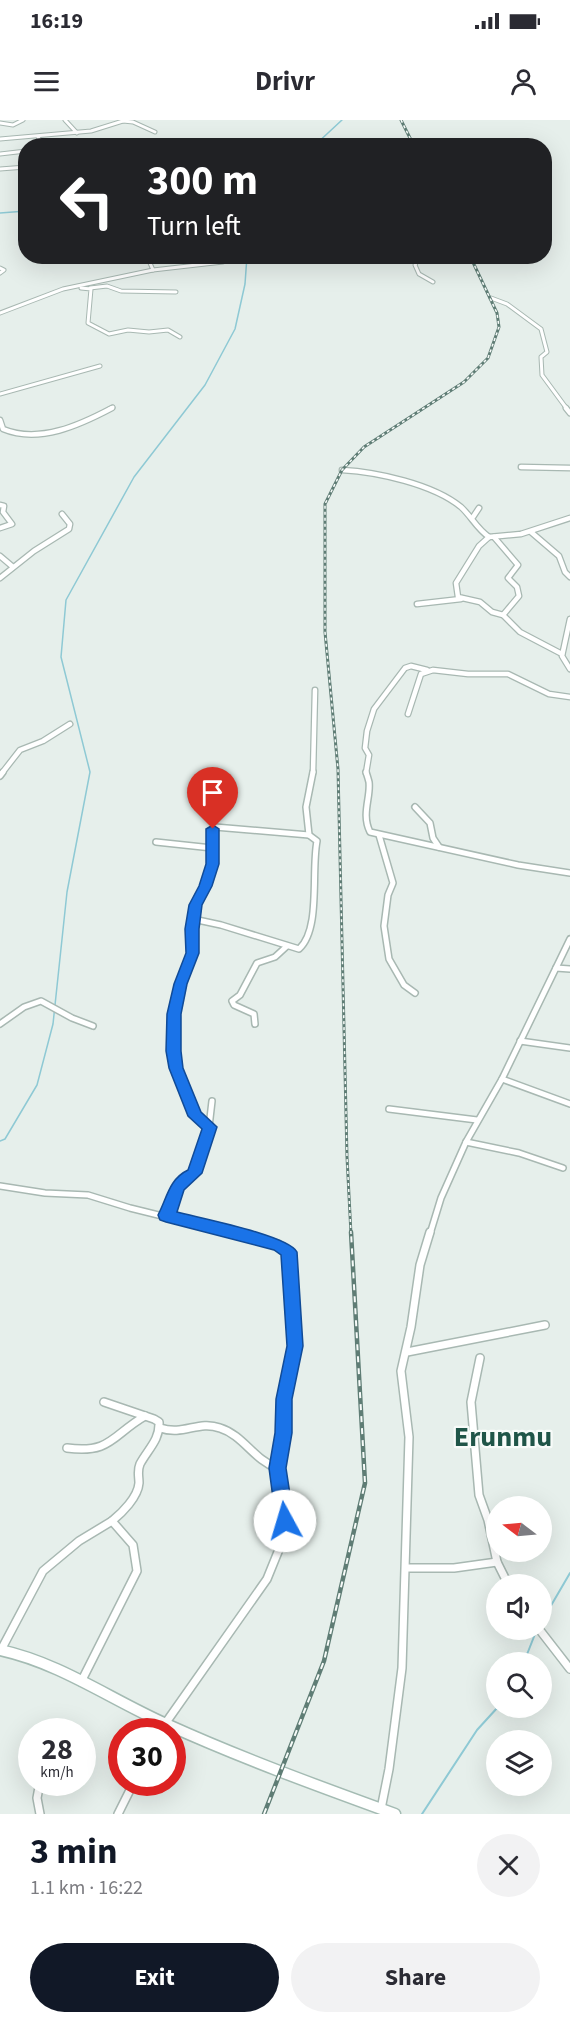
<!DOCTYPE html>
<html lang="en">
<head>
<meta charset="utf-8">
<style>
  :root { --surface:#fff; --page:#f2f2f3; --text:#2b2b33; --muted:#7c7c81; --accent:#111827 }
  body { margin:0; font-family:"Source Sans 3",sans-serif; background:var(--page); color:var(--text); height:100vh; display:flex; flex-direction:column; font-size:22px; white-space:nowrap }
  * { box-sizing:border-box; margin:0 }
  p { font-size:20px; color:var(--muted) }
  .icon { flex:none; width:33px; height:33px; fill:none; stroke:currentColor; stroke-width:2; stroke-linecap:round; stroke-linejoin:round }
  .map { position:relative; height:1694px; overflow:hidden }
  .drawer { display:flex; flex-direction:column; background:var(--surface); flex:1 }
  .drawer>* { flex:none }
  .guide { position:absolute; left:18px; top:18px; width:534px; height:126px; border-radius:24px; box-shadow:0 6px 24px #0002; background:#202124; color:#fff; overflow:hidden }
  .needle { width:39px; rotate:286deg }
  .fabs { position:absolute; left:486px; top:1376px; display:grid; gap:12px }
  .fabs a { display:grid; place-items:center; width:66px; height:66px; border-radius:50%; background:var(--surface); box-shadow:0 6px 24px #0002; font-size:30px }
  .speed { position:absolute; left:18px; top:1598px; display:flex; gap:12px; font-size:30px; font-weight:700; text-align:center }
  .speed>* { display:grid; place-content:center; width:78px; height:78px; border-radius:50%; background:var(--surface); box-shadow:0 6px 24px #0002; line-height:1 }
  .speed small { font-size:15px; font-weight:400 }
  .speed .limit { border:9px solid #d22; background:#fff; color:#111 }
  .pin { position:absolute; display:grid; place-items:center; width:51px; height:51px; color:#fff; margin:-62px -26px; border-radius:50% 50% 50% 0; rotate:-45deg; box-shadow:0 0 6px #0007 }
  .pin .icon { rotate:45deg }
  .me { position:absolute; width:66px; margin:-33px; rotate:354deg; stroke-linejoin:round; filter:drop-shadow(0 0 4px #0008) }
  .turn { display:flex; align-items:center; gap:21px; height:126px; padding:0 30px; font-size:27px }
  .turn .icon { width:78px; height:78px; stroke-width:2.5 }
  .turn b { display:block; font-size:42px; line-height:51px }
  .round { display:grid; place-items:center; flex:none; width:63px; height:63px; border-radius:32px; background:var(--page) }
  .head { display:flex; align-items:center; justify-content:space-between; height:102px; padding:0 30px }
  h1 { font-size:36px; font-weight:700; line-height:45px; color:var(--accent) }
  .primary-button { display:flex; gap:12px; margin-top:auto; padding:12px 30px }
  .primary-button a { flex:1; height:69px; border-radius:36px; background:var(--accent); color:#fff; font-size:24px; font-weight:700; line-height:69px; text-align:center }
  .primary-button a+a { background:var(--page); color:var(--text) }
  .status { display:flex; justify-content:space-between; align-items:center; height:42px; padding:0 30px; background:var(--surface); direction:ltr }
  .status svg { height:16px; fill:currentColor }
  header { display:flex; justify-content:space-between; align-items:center; height:78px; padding:0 30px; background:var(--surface); font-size:27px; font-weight:700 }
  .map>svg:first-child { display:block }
</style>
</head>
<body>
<div class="status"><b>16:19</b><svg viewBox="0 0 49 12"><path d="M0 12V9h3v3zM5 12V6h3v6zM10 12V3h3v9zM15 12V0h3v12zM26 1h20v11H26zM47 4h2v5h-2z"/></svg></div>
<header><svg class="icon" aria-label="menu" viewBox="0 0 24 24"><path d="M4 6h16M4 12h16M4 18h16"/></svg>Drivr<svg class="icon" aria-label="person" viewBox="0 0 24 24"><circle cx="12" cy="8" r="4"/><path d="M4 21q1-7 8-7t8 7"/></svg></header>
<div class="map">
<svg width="570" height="1694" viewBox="0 0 570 1694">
  <rect width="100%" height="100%" fill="#e6efeb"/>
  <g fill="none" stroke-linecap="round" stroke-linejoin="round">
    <g stroke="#8ec9d4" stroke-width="1.5">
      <path d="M314,26l28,-26"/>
      <path d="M0,93l26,-2"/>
      <path d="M0,1021l5,-2 32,-54 16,-61 14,-132 23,-120 -29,-115 5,-57 68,-123 71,-92 30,-56 10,-45 2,-28"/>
    </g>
    <g stroke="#8ec9d4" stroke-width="2">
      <path d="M542,1501l28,-48"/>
      <path d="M524,1542l13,-33"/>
      <path d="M422,1694l55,-84 21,-23"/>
    </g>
    <defs>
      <g id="street-far3">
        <path d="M65,0l12,13"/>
        <path d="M123,1l10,1 22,10"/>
        <path d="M0,3l13,2 10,-5"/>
        <path d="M38,17l6,9"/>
        <path d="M0,19l91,-8 35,-11"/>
        <path d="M86,24l20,-2"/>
        <path d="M0,34l26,-3"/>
        <path d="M0,49l26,-2"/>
        <path d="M147,136l6,14"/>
        <path d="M398,139l9,2 23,-5"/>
        <path d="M418,139l-3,6 4,9 14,8"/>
        <path d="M0,148l4,2 -4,3"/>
        <path d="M81,168l10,1 -3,34 21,11 19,-4 21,2 19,-2 12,7"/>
        <path d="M90,168l17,-2 14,5 55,1"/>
        <path d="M491,178l16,6 34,25 6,23 -6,5 1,18 25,34"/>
        <path d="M0,193l63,-24 90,-19 70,-8 16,-6"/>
        <path d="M0,274l100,-28"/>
        <path d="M109,289l4,-2"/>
      </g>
      <g id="street-far2">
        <path d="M566,288l4,5"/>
        <path d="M0,300l3,9c36,15 77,-4 109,-21"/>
        <path d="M521,347l49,1"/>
        <path d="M342,350c35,2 91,14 119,37 10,9 16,22 28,30l32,-3 49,-16"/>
        <path d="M0,385l4,1 -1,6 9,12 -12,4"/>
        <path d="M473,397l6,-9"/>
        <path d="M531,412l28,24 6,16 5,5"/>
        <path d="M489,417l-10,9 -23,37 2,14 22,5 12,10 11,3 17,17 42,22"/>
        <path d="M494,417l24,28 -10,13 9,9 2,9 -16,19"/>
        <path d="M0,436l13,11"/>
        <path d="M0,458l34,-27 35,-22 1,-5 -8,-10"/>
        <path d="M417,484l44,-5"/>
        <path d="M570,499l-8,37 8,13"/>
        <path d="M408,594l13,-40 12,-4 35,4h40l41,20 21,3"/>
        <path d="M2,653l18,-23 23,-9 27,-17"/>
        <path d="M313,653l2,-83"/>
        <path d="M366,653l3,-18 -4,-7 2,-17 7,-22 31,-41 6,-2 16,4"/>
      </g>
      <g id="street-far1">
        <path d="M366,652c1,3 2,6 3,10 2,15 -8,32 1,50l148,33 52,8"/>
        <path d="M0,656l3,-4"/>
        <path d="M415,687l15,16 3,15 6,9"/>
        <path d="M379,715l14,48 -5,12 -4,31 5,33 15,26 11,8"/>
        <path d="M156,722l56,6v16l-7,22 -10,19 -3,48 -18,61 -1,37 3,17 20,48 13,11"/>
        <path d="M212,728l-1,-16 4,-5 94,8"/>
        <path d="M193,799l28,6 78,24c22,-20 12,-77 18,-108l-8,-6 -3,-28 7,-35"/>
        <path d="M556,848l14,1"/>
        <path d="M0,904l24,-17 17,-6 31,17 21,8"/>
        <path d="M255,904l-1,-10 -20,-9 -2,-4 8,-6 17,-32 18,-6 12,-11"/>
        <path d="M520,921l50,7"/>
        <path d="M502,959l68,25"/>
        <path d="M389,989l88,11"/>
        <path d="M466,1022l53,11 44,15"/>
        <path d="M0,1066l45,7 43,2 42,13 105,26"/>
        <path d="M166,1095l12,-28 16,-14 15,-46 3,-26"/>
        <path d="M430,1114l11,-36 25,-56 36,-63 68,-140"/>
      </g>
      <g id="street">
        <path d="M407,1232l138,-27"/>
        <path d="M480,1238l-9,44 8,93 9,25 9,42 11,22"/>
        <path d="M160,1308c24,8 38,-8 60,0 23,7 34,32 57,40"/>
        <path d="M67,1328c44,6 45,-13 78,-32"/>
        <path d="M406,1448h48l43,-6"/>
        <path d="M539,1509l31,40"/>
        <path d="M1,1530l42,-79 36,-30 33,-20"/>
        <path d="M81,1562l56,-111 -4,-26 -21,-24c10,-8 26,-24 27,-38 0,-7 -2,-12 1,-19 8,-15 20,-24 19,-42l-5,-3 -50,-17"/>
        <path d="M160,1611l107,-152 15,-37 3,-21 -8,-53 6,-35 1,-34 11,-53 -6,-94 -11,-8 -49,-12"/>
        <path d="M40,1662l-3,16 3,16"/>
        <path d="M381,1689l8,-40 13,-101 7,-231 -8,-66 10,-44 9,-62 10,-33"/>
        <path d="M118,1694l16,-32"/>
      </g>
      <path id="secondary" d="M0,1530c60,13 110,49 166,74 75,34 152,62 229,90"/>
    </defs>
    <use href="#street-far3" stroke="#a8b8b2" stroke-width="5"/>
    <use href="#street-far2" stroke="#a8b8b2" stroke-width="7"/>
    <use href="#street-far1" stroke="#a8b8b2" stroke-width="8"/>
    <use href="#street" stroke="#a8b8b2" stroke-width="10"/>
    <use href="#secondary" stroke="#a4bbb3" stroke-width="13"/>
    <use href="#street-far3" stroke="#fff" stroke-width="3"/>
    <use href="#street-far2" stroke="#fff" stroke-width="4.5"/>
    <use href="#street-far1" stroke="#fff" stroke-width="5"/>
    <use href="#street" stroke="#fff" stroke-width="7"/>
    <use href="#secondary" stroke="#fff" stroke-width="10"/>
    <defs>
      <g id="rail-far1">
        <path d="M401,0l13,26"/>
        <path d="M351,1114l-4,-77 -9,-388 -13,-137v-128l17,-34 22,-23 100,-65 24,-24 11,-31 -2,-14 -27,-57"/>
      </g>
      <path id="rail" d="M264,1694l60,-153 41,-178 -14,-251"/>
    </defs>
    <use href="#rail-far1" stroke="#5f7d75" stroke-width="3"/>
    <use href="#rail" stroke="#5f7d75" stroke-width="4.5"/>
    <use href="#rail-far1" stroke="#f7fbf9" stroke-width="1.5" stroke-dasharray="3" stroke-linecap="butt"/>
    <use href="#rail" stroke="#f7fbf9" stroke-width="2" stroke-dasharray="6" stroke-linecap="butt"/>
  </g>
  <path fill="#1a73e8" stroke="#114b97" stroke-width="1.5" d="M213,705l6,4v35l-7,22 -10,19 -3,24v24l-12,31 -6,30v37l2,17 18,44 16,15 -15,46 -18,17 -7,22c22,6 111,23 120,40l6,94 -11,53v34l-6,35 8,53 -3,6 -6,2 -6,-2 -3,-6 -7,-53 6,-35 1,-34 11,-53 -6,-91 -7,-5 -108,-28 -6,-2 -2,-5c9,-17 11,-36 30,-45l14,-41 -14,-13 -19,-48 -3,-17 1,-37 7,-30 12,-31 -1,-24 4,-24 10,-19 7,-22v-35z"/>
  <g text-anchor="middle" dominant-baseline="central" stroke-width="4.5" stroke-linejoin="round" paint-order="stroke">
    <g font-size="28" font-weight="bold" fill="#1f5548" stroke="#f7fbf9">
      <text x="503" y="1317">Erunmu</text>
    </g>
  </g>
</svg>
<div class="fabs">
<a><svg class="needle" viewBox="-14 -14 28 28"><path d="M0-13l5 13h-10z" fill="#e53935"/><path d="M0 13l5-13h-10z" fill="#7c7c81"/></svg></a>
<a><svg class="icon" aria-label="sound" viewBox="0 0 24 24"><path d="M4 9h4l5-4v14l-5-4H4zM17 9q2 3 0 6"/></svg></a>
<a><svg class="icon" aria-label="search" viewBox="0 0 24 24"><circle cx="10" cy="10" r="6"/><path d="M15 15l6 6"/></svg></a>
<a><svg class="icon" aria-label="layers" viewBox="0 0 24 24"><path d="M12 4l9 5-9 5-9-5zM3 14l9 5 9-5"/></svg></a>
</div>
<div class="speed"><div>28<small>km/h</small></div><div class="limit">30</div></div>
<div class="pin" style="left:213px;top:709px;background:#d93025"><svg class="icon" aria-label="arrive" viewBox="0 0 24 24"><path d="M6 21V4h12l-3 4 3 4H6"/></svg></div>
<svg class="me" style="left:285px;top:1401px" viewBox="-20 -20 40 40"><circle r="19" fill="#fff"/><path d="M0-13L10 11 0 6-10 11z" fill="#1a73e8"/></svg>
<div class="guide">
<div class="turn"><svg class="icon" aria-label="left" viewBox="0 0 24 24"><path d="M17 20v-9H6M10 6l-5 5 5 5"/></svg><div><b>300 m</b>Turn left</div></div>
</div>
</div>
<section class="drawer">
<div class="head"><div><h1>3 min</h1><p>1.1 km · 16:22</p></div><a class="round"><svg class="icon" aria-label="close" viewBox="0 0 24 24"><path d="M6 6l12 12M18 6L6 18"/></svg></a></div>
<div class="primary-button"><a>Exit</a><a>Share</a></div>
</section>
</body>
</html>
